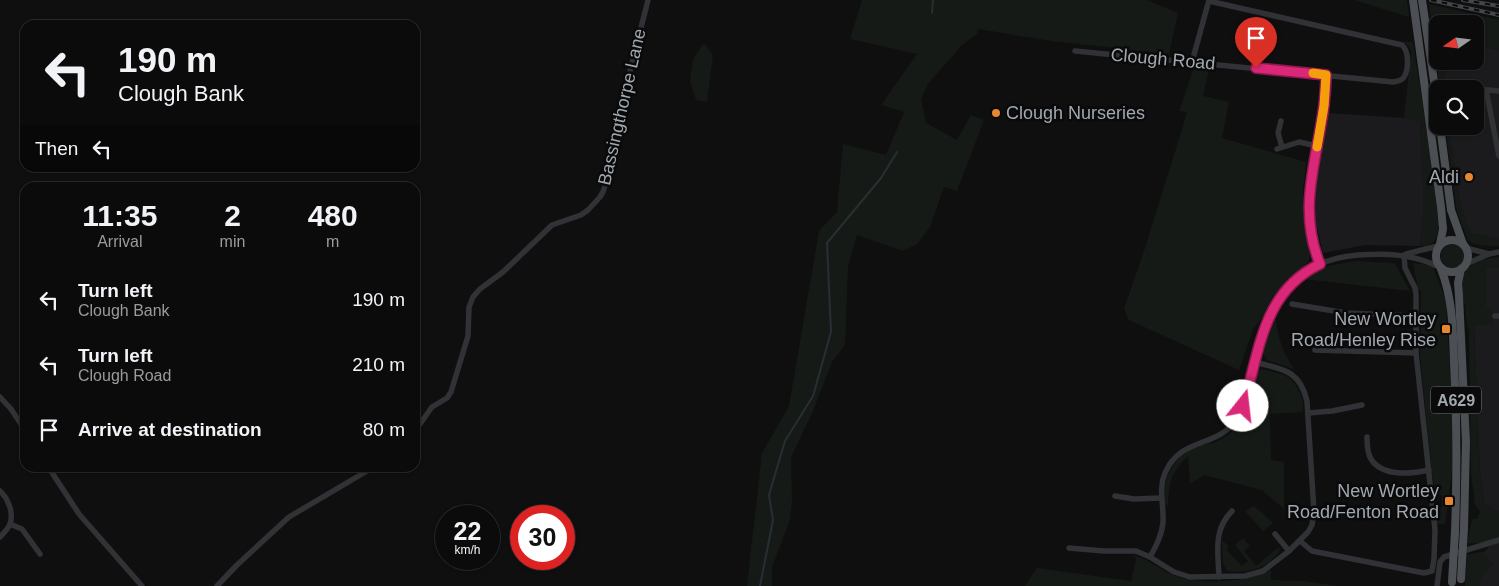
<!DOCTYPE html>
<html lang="en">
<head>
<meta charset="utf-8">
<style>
  :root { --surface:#0b0b0c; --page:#141415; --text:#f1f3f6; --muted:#9a9b9d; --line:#2b2b2d }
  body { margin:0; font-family:Helvetica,sans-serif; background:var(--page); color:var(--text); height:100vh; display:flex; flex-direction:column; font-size:19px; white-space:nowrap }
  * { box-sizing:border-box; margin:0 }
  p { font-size:16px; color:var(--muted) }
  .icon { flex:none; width:28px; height:28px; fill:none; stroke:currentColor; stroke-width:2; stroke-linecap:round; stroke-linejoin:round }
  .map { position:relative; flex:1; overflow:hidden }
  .side { position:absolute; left:20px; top:182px; width:400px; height:290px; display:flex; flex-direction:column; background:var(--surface); border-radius:15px; box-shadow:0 1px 4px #0004,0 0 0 1px var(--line) }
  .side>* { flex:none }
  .guide { position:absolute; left:20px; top:20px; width:400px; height:152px; border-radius:15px; box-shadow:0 1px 4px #0004,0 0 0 1px var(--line); background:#0b0b0c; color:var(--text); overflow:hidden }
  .needle { width:32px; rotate:256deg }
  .fabs { position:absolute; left:1429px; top:15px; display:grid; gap:10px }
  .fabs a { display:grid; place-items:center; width:55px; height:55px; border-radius:10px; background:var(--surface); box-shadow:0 1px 4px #0004,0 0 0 1px var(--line); font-size:25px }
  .speed { position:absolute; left:435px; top:505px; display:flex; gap:10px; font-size:25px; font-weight:700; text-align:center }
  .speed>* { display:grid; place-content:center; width:65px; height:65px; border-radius:50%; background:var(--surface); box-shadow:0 1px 4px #0004,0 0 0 1px var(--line); line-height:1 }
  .speed small { font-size:12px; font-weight:400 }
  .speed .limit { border:8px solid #d22; background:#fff; color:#111 }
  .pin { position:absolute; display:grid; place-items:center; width:42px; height:42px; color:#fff; margin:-51px -21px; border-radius:50% 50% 50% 0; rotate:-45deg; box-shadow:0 0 5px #0007 }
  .pin .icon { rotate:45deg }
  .me { position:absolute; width:55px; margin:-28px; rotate:16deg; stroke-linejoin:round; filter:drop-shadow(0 0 4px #0008) }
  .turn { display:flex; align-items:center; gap:18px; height:105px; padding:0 15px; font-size:22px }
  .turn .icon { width:65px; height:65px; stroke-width:2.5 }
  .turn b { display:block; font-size:35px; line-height:42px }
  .then { display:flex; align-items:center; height:48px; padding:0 15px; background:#0003; gap:10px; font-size:19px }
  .eta { display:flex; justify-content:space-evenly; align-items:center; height:85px; text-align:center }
  .eta b { font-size:30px; font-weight:600; line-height:35px }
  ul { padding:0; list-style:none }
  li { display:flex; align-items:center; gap:15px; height:65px; padding:0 15px }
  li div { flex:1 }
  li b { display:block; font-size:19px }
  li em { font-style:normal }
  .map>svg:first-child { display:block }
</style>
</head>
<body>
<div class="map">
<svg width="1499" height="586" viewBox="0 0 1499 586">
  <rect width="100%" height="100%" fill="#0f0f10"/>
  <g fill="#1b1b1d">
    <path d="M1475,38l5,3 1,5 18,4v189l-29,-6 -9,-25 -13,-82h27v-37h-30v-28h30z"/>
    <path d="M1329,113l75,5 16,3 4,82 -4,43 -55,-1 -42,8 -8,-34 1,-37z"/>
    <path d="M1486,268h13v244l-15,-9 -4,-31 -6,-147 19,-1 -8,-18z"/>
    <path d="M1499,534v52h-20l3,-10 11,-13 -10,-9z"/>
  </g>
  <g fill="#161a16">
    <path d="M862,0h285l31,13 -9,41 -117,-13 -74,-12 -1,5 -15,11 -34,39 -7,15 5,24 31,17 14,-25 13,5 -27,71 -13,-4 -14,40 -13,17 -14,7 -46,-16 -9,32 -3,78 -13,17 -19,49 -22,46 1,44 -2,19 -18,47v19h-25l15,-133 27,-47 30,-175 18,-19 6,-68 43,11 18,-43 -23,-7 36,-51 -67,-15z"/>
    <path d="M1354,0h53l2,17z"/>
    <path d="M1429,4l70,16v30l-18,-4 -1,-5 -5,-3v-14h-37v37h7v28h-5z"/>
    <path d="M1402,42h11c7,50 17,100 22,151 1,13 5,29 2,42 -2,8 -9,11 -17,11l4,-43 -4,-81 -16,-4 7,-66 -2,-6z"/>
    <path d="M704,43l9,12 -6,47 -11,-2 -6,-19 3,-22z"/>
    <path d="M1194,68l15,1 -6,27 26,6 -7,36 84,24 -3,30 2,34 5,30 -2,6 -35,34 -9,19 -11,14 -14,41 -110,-50 -5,-11 21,-61 38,-122 4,-14 -8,-1z"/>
    <path d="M1445,126h3l13,82 9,25 29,6v7c-10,0 -23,1 -31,-6l-11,-28z"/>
    <circle cx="1453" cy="256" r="12"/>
    <path d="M1499,257v11h-13l-1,38 7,6 1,12 -19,2 6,146 4,31 15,9c0,6 0,16 0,22 -3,9 -24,10 -32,9l5,-24h5l3,-7 -5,-8 -4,-31 -2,-141c-3,-10 -3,-18 -4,-28 -1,-2 -2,-5 -3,-7 -6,-28 13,-38 37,-40z"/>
    <path d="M1356,261l38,2 3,4 13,24 -106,-12 24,-13z"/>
    <path d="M1413,263l14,2 6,2 13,34 6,108 1,56 -8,59h-8l-1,-16 6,-1v-12l-7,-1 -4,-30 -11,-109 1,-64 -3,-2z"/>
    <path d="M1275,315c3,23 7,35 19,54l-27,-9 -5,-8z"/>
    <path d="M1262,369c8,2 18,4 24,7 11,7 20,24 16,36l-32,2 1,46 13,2v47l-22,-19 -58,-15 -14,9 -2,-28c-17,17 -19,25 -20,49l-4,-1c-2,-25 9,-49 34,-58 4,-2 10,-2 15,-3 10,-3 21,-12 27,-21 10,-14 13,-34 18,-50z"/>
    <path d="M1254,506c4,3 15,13 19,17l-10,8 -18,-20z"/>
    <path d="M1243,538l7,8 -6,5 12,15 23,-19 1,3c-11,18 -33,24 -53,21l-4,-8 -1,-23 6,6 -1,4 15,16 6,-5 -13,-16z"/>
    <path d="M1486,551l-3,3 10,9 -11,13 -3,10h-14l2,-31z"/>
    <path d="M1132,555c16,3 26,14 41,20 25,11 74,7 98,-5v10l33,1 33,5h-312l12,-18 94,13 5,-21 -1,-3z"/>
  </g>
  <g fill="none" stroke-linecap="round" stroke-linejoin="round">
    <g stroke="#262f33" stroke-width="2">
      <path d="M932,13l1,-13"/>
      <path d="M760,586l13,-66 -4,-25 16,-54 28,-45 18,-64 -4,-89 54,-65 16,-26"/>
    </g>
    <g stroke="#303235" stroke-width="5.5">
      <path d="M1075,51l318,31c4,-1 9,-1 11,-5 5,-8 5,-26 -2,-32l-193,-44"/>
      <path d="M1192,62l17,-62"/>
      <path d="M1447,86l52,5"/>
      <path d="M1486,90l13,66"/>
      <path d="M1281,121l-3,12 4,14"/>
      <path d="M1277,149l22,-7 18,4"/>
      <path d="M1466,248l23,6"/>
      <path d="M1406,254l32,-8"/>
      <path d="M1320,264c-23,-55 -3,-104 4,-159 1,-10 2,-20 2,-30"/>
      <path d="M1466,264l23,-10 10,-2"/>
      <path d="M1292,304l54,9 69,3"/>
      <path d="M1495,316h4"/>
      <path d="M1315,350l101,3"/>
      <path d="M0,397l11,12 14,21"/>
      <path d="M1308,413l24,-2 30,-6"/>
      <path d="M415,431l17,-24 15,-9 4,-6 17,-56 1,-29 4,-10 7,-8 23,-17 49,-47 29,-10 7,-5 12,-13 3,-5 5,-15 18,-90 22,-87"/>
      <path d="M1367,437c0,7 0,16 4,22 11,18 41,15 58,11"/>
      <path d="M49,468l30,46 63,72"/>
      <path d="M0,491c8,7 14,22 10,33 -2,5 -7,10 -10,13"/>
      <path d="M1115,496l19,3 27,-1"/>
      <path d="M10,524l12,5 18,25"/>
      <path d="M1275,534l14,17"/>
      <path d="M1300,541l12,10 112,22 8,-2 2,-12 1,-29 -19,-177v-59l-1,-6 -10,-20 -1,-13"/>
      <path d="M1069,548l35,3h32l14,6 24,15 16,5 55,-1 18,-5 26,-20 19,-19 4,-7 2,-13 -7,-111c-7,-31 -25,-32 -53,-39"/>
      <path d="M1150,557c6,-11 12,-22 13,-35 1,-17 -5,-33 2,-49 15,-36 52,-25 71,-53 11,-16 13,-38 18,-57 15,-58 38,-103 104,-108 29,-2 55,-1 81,12"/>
      <path d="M1219,577c-1,-25 -6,-47 13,-66"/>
      <path d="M217,586l20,-21 52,-48 83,-49"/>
      <path d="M1437,586l3,-24 4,-5 55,-17"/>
    </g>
    <g stroke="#4c4f54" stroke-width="8">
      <path d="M1413,0l28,207 2,22 -3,15"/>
      <path d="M1422,0l16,108"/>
      <path d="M1440,126l11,84 12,34"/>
      <circle cx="1452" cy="256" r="16"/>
      <path d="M1441,269c12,30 12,63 13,94 3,57 3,113 1,169"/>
      <path d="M1461,269l-3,14 1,13 7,146 -2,86"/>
    </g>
    <defs>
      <g id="rail">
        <path d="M1431,0l68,15"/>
        <path d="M1463,0l36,6"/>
      </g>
    </defs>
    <use href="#rail" stroke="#43464a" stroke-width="4"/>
    <use href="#rail" stroke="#0a0a0b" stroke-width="2" stroke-dasharray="5.5" stroke-linecap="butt"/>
    <g stroke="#4c4f54" stroke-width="8">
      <path d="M1461,579l3,-51"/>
      <path d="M1452,582l3,-50"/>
    </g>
  </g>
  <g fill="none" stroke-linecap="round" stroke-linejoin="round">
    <defs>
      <path id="route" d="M1243,406c17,-55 19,-114 77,-142 -23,-56 -3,-103 4,-159 1,-10 2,-20 2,-30l-70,-7"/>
    </defs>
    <use href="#route" stroke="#8e194d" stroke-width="12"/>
    <use href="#route" stroke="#db2777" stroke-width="9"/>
    <path stroke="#f59e0b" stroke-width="9" d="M1313,73l13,2 -2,31 -7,41"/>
  </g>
  <g fill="#e78830" stroke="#0a0a0b" stroke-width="2">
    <circle cx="996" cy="113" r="5"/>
    <circle cx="1469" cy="177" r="5"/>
    <rect x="1441" y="324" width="10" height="10" rx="2.5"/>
    <rect x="1444" y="496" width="10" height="10" rx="2.5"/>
  </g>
  <g text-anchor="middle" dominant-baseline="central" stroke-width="5" stroke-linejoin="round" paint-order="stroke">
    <rect fill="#0a0a0b" stroke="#74797e" stroke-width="1" x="1431" y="386.5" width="50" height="27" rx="4"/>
    <g font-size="16" font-weight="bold" fill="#a1a8b0">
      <text x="1456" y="400">A629</text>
    </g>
    <g font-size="18" fill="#a1a8b0" stroke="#0a0a0b">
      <text transform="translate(1163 59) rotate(5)">Clough Road</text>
      <text transform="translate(622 107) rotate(-77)">Bassingthorpe Lane</text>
    </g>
    <g font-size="18" fill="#a1a8b0" stroke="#0a0a0b" text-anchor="end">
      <text x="1006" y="113" text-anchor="start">Clough Nurseries</text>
      <text x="1459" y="177">Aldi</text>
      <text x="1436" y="319">New Wortley<tspan x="1436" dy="21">Road/Henley Rise</tspan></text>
      <text x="1439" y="491">New Wortley<tspan x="1439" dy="21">Road/Fenton Road</tspan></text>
    </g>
  </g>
</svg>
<div class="fabs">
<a><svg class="needle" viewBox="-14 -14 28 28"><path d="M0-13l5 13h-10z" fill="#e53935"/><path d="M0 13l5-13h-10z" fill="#9a9b9d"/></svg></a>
<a><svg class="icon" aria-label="search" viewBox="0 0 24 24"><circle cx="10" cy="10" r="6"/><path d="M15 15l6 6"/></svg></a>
</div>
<div class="speed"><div>22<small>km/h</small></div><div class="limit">30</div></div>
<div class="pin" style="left:1256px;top:68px;background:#d93025"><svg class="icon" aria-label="arrive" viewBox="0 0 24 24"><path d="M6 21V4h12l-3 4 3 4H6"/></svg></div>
<svg class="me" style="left:1243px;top:406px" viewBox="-20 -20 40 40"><circle r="19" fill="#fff"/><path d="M0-13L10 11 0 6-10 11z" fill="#db2777"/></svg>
<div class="guide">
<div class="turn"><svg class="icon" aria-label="left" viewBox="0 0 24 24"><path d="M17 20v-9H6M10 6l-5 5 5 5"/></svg><div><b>190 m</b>Clough Bank</div></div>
<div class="then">Then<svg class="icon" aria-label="left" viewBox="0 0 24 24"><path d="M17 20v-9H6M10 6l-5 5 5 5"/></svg></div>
</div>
<section class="side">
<div class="eta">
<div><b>11:35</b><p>Arrival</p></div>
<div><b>2</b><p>min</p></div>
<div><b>480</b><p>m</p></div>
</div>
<ul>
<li><svg class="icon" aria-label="left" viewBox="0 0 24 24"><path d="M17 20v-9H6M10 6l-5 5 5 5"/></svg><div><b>Turn left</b><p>Clough Bank</p></div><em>190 m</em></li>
<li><svg class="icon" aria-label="left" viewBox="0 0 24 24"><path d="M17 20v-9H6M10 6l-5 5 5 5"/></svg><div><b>Turn left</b><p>Clough Road</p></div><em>210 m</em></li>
<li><svg class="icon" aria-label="arrive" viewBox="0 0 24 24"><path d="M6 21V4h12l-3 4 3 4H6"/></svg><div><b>Arrive at destination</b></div><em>80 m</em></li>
</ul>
</section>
</div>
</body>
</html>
